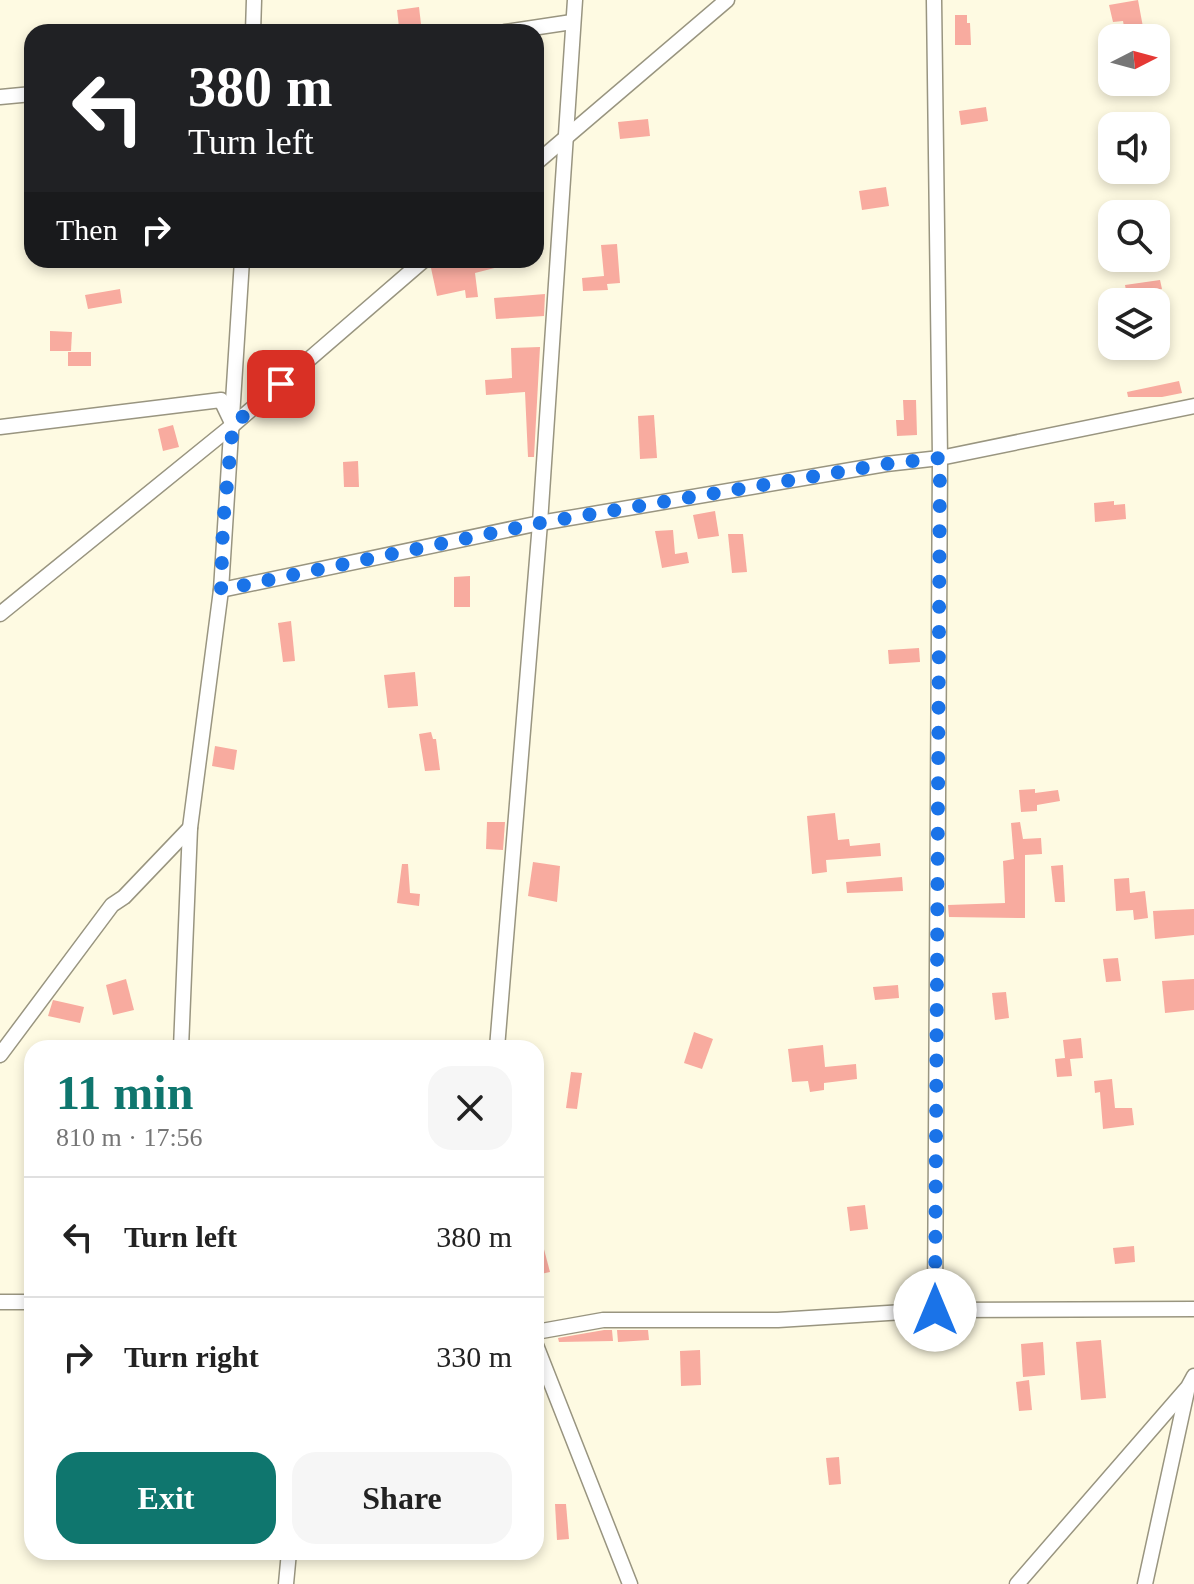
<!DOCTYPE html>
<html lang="en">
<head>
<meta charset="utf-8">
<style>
  :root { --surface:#fff; --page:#f6f6f6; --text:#222; --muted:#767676; --line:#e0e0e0; --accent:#0f766e }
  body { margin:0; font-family:Georgia,serif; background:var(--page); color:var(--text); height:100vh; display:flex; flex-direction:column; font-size:30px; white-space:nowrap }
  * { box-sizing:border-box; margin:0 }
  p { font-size:26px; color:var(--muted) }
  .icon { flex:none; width:44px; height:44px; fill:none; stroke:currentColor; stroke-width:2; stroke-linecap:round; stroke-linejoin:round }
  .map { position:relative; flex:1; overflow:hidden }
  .drawer { position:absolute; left:24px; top:1040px; width:520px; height:520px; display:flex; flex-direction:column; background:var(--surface); border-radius:24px; box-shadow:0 4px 12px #0003 }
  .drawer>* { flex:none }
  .hud { position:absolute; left:24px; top:24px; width:520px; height:244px; border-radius:24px; box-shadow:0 4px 12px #0003; background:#202124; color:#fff; overflow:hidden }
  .needle { width:52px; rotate:84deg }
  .controls { position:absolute; left:1098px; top:24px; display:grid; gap:16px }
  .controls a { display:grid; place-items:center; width:72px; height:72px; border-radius:16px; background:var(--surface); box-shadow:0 4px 12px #0003; font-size:40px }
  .pin { position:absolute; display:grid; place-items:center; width:68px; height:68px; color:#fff; margin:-34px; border-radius:16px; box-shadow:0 4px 12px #0006 }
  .me { position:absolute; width:88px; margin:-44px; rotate:0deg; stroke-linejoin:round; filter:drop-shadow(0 0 6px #0008) }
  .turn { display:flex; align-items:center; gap:28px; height:168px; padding:0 32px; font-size:36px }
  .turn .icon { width:104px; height:104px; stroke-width:2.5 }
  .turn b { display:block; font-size:56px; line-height:68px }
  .then { display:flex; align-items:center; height:76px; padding:0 32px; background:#0003; gap:16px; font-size:30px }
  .round { display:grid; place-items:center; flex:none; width:84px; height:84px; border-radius:24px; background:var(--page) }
  .summary { display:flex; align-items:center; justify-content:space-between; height:136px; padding:0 32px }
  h1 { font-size:48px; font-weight:700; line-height:60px; color:var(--accent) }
  .action { display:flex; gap:16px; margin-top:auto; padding:16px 32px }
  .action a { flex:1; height:92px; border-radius:24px; background:var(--accent); color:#fff; font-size:32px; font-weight:700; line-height:92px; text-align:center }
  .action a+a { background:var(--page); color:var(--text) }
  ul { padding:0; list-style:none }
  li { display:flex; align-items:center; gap:24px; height:120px; padding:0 32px; border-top:2px solid var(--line) }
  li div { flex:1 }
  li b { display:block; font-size:30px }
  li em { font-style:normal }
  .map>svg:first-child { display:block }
</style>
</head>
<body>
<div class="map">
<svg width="1194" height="1584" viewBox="0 0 1194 1584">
  <rect width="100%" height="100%" fill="#fefae2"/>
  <g fill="#f8ab9f">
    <path d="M1138,0l7,38h-19l-3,-17 -10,1 -4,-17z"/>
    <path d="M419,7l2,17 -22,3 -2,-17z"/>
    <path d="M955,15h12v8h3l1,22h-16z"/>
    <path d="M986,107l2,14 -27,4 -2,-14z"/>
    <path d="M648,119l2,17 -30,3 -2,-17z"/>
    <path d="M886,187l3,19 -27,4 -3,-19z"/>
    <path d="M617,244l3,39 -13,1 1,6 -25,1 -1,-13 22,-2 -3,-31z"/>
    <path d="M442,260h67l1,4 -35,9 3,24 -12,1 -1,-8 -28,6 -6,-28 14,-3z"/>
    <path d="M1160,280l2,9 -35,7 -2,-11z"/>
    <path d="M120,289l2,14 -34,6 -3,-14z"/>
    <path d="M545,294l-1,22 -48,3 -2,-21z"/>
    <path d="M50,331l22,1 -1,19h-21z"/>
    <path d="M540,347l-6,110h-6l-3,-65 -39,3 -1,-15 27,-2 -1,-30z"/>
    <rect x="68" y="352" width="23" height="14"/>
    <path d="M1179,381l3,12 -20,4h-34l-1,-5z"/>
    <path d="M903,400h13l1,35 -20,1 -1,-16h8z"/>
    <path d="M654,415l3,43 -17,1 -2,-43z"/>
    <path d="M173,425l6,22 -16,4 -5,-22z"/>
    <path d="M358,461l1,26h-15l-1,-25z"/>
    <path d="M1114,501v4l11,-1 1,15 -31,3 -1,-19z"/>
    <path d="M715,511l4,25 -21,3 -5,-24z"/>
    <path d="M673,530l2,24 12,-2 2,11 -27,5 -7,-37z"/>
    <path d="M728,534h15l4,38 -15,1z"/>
    <path d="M470,576v31h-16v-30z"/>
    <path d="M291,621l4,40 -12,1 -5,-39z"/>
    <path d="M919,648l1,14 -31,2 -1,-14z"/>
    <path d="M415,672l3,34 -30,2 -4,-33z"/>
    <path d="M431,732l2,7h3l4,31 -15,1 -6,-37z"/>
    <path d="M215,746l22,4 -3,20 -22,-4z"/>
    <path d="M1035,789v4l23,-3 2,11 -23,4v6l-16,1 -2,-22z"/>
    <path d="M835,813l3,27 11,-1 1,7 30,-3 1,13 -55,4 1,12 -15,2 -5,-58z"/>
    <path d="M487,822h18l-2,28 -17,-1z"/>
    <path d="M1020,822l3,17 18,-1 1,16 -17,1v63l-76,-1 -1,-12 57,-2 -2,-42 11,-2 -3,-36z"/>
    <path d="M533,862l27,4 -3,36 -29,-6z"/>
    <path d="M402,864h6l2,29 10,1 -1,12 -22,-3z"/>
    <path d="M1063,865l2,37h-10l-4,-36z"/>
    <path d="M902,877l1,14 -56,2 -1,-11z"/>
    <path d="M1129,878l1,15 15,-2 3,27 -14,2 -1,-10 -17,1 -2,-32z"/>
    <path d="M1194,909v26l-39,4 -2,-28z"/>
    <path d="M1118,958l3,23 -15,1 -3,-23z"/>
    <path d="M126,979l8,31 -21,5 -7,-30z"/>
    <path d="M1194,979v31l-29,3 -3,-32z"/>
    <path d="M898,985l1,13 -24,2 -2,-13z"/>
    <path d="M1006,992l3,26 -14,2 -3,-27z"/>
    <path d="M53,1000l31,7 -4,16 -32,-7z"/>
    <path d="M694,1032l19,7 -11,30 -18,-6z"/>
    <path d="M1081,1038l2,20 -13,1 2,17 -15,1 -2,-18 10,-1 -2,-18z"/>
    <path d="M823,1045l2,22 31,-3 1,15 -33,4v7l-14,2 -2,-11 -16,1 -4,-33z"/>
    <path d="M571,1072l11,1 -5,36 -11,-1z"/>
    <path d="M1112,1079l3,29h17l2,17 -31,4 -3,-37 -5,1 -1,-12z"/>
    <path d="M865,1205l3,24 -18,2 -3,-24z"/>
    <path d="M536,1234h4l10,38 -14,3z"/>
    <path d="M1134,1246l1,16 -20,2 -2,-16z"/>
    <path d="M604,1330h8l1,11 -54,1 -1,-4z"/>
    <path d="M617,1330h31l1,10 -31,2z"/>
    <path d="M1101,1340l5,58 -25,2 -5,-58z"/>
    <path d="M1043,1342l2,33 -22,2 -2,-33z"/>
    <path d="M700,1350l1,35 -20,1 -1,-35z"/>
    <path d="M1029,1380l3,30 -13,1 -3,-29z"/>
    <path d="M839,1457l2,27 -12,1 -3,-27z"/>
    <path d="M555,1504h11l3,35 -12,1z"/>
  </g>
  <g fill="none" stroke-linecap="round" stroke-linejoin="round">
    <defs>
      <g id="minor">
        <path d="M934,0l6,458 -5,852"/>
        <path d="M253,32l1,-32"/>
        <path d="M505,32l67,-10"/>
        <path d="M0,97l32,-3"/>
        <path d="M536,163l191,-163"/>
        <path d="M0,427l221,-27 12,25"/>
        <path d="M221,590l319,-67 346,-59 54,-6 254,-52"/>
        <path d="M0,614l233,-189 191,-165"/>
        <path d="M181,1048l9,-220 31,-238 21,-330"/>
        <path d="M497,1048l43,-525 35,-523"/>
        <path d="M0,1055l112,-150 12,-8 66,-69"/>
        <path d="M0,1302h32"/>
        <path d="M536,1332l67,-12h175l157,-10 259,-1"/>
        <path d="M536,1345l94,239"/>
        <path d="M286,1584l3,-32"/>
        <path d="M1017,1584l171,-197 6,-11"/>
        <path d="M1145,1584l42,-193"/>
      </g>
    </defs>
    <use href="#minor" stroke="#999580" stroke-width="17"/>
    <use href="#minor" stroke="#fff" stroke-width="14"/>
  </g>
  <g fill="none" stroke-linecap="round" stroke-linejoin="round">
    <path stroke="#1a73e8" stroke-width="14" stroke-dasharray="0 25.2" d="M281,384l-48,41 -10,99 -2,66 319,-67 346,-59 54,-6 -5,852"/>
  </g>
</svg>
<div class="controls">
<a><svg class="needle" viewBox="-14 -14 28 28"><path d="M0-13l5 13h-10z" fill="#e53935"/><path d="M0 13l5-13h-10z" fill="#767676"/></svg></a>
<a><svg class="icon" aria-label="sound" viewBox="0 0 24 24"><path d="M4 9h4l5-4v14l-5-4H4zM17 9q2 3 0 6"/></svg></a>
<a><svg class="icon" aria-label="search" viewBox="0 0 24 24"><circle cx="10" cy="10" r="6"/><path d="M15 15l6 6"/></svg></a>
<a><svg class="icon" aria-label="layers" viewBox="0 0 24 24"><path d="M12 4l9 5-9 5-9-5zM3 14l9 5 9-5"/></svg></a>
</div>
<div class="pin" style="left:281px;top:384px;background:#d93025"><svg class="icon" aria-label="arrive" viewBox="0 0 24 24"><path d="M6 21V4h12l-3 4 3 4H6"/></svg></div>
<svg class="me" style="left:935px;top:1310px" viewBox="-20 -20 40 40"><circle r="19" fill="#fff"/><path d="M0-13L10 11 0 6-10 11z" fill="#1a73e8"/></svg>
<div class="hud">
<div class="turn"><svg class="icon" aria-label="left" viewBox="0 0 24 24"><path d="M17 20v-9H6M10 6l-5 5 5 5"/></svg><div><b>380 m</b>Turn left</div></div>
<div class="then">Then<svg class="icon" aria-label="right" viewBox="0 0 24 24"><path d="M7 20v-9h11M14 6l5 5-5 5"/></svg></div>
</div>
<section class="drawer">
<div class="summary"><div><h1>11 min</h1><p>810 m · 17:56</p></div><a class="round"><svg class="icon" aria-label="close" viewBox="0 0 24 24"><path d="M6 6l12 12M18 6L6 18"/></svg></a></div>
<ul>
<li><svg class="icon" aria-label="left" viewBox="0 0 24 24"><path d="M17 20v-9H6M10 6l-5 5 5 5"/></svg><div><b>Turn left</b></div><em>380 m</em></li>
<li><svg class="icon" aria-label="right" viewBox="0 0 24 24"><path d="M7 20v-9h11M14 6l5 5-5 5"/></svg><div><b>Turn right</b></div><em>330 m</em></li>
</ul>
<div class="action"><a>Exit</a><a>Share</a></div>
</section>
</div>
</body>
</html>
